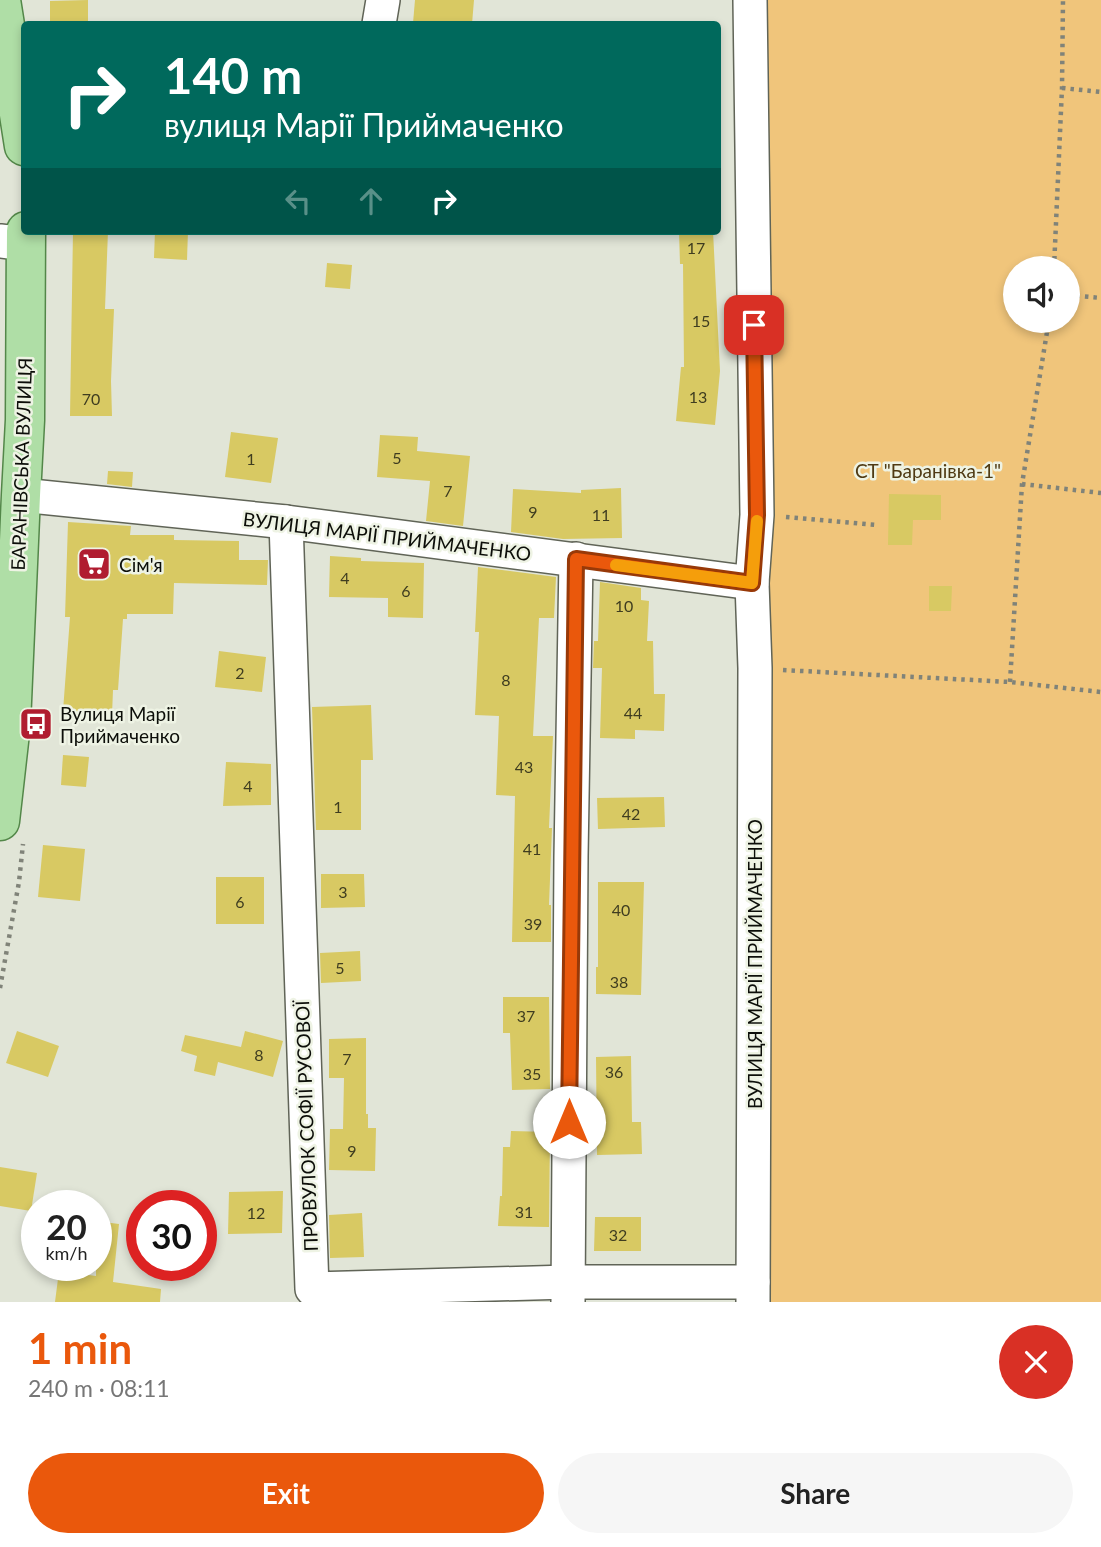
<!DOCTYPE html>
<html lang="en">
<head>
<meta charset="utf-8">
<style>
  :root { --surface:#fff; --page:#f6f6f6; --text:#222; --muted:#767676; --accent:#ea580c }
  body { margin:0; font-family:Lato,sans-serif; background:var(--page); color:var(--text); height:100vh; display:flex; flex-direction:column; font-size:26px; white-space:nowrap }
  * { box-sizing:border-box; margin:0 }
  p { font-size:23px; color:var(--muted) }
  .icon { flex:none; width:38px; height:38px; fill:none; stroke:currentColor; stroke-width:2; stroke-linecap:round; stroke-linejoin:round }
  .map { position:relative; height:1302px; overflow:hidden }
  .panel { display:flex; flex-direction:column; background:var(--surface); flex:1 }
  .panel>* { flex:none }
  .guide { position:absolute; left:21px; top:21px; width:700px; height:214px; border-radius:7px; box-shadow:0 4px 10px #0003; background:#00695c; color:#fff; overflow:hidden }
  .buttons { position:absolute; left:1003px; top:256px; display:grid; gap:14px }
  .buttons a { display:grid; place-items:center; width:77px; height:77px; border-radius:50%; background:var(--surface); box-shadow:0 4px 10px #0003; font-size:35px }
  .speed { position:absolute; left:21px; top:1190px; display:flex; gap:14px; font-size:35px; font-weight:700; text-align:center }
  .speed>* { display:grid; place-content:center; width:91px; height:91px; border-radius:50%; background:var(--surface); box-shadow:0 4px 10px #0003; line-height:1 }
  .speed small { font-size:18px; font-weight:400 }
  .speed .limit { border:10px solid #d22; background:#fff; color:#111 }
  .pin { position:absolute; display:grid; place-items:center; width:60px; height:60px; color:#fff; margin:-30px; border-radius:14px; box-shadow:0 4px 10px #0006 }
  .me { position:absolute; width:77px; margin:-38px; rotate:0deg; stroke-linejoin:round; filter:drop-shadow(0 0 5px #0008) }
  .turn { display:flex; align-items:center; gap:24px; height:147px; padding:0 28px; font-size:32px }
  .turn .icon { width:91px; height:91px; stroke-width:2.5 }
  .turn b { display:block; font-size:49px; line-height:60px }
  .lanes { display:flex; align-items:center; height:66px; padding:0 28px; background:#0003; justify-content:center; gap:35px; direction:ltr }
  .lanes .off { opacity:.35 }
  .round { display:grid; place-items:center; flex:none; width:74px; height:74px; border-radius:37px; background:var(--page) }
  .head { display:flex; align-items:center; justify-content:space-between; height:119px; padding:0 28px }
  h1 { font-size:42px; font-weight:700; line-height:52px; color:var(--accent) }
  .primary-button { display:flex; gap:14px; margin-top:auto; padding:14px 28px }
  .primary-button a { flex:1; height:80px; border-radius:42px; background:var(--accent); color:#fff; font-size:28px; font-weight:700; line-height:80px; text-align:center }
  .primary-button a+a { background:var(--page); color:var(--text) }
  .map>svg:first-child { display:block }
</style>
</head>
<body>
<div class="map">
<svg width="1101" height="1302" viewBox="0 0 1101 1302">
  <rect width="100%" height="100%" fill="#e1e5d7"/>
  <path fill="#f0c57b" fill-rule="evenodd" d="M750,0h351v1302h-348zM1015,268h53v52h-53z"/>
  <g fill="#d8c963">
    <path d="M88,0v24h-38v-23z"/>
    <path d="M415,0h59l-2,24 -59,-1z"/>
    <path d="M73,231h35l-3,78h9l-3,72 1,35h-42z"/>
    <path d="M155,231h33l-1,29 -33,-2z"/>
    <path d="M679,231h34l7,140 -5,54 -39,-4 5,-54h3l-1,-103h-3z"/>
    <path d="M327,263l25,2 -2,24 -25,-2z"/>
    <path d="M231,432l47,6 -7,45 -46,-6z"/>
    <path d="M380,435l38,2 -1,14 53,5 -7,70 -37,-5 4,-40 -53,-4z"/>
    <path d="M108,471l25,1 -1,15 -25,-3z"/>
    <path d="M621,488l1,50 -59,1 -52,-7 2,-43 68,4v-3z"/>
    <path d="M889,494l52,1v25h-28l-1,25h-24z"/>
    <path d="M68,522l63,4 -1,9h44v5l65,1v19h29l-1,25 -93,-2 -1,31h-46v5h-4l-5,71h-5l-1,25 -49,-4 7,-94h-5z"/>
    <path d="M330,556l31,2v3l63,2 -1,55 -35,-1v-19l-59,-1z"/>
    <path d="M478,567l78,10 -2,41h-15l-6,118h20l-4,92h3l-3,77h2v37h-39l3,-146 -19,-1 3,-79 -24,-1 4,-83h-4z"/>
    <path d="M600,582l41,6v12l8,1 -2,40h6l1,53h11l-1,37 -29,-1v9l-35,-1 2,-70h-9l1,-27h4z"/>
    <path d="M929,586h23l-1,25h-22z"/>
    <path d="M219,651l47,6 -4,35 -47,-5z"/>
    <path d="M371,705l2,55h-12v70h-45l-4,-123z"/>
    <path d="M63,755l26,2 -3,30 -25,-2z"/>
    <path d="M226,762l45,2v41l-48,1z"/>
    <path d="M664,797l1,30 -67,2 -1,-31z"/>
    <path d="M43,845l42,4 -5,52 -42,-4z"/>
    <path d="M321,874h43l1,33 -44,1z"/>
    <rect x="216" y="877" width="48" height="47"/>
    <path d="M598,882h46l-3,113 -45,-1v-27h2z"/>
    <path d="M360,951l1,30 -40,2 -1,-30z"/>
    <path d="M503,997h46l1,92 -38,1 -2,-57h-7z"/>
    <path d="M17,1031l42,15 -11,31 -42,-14z"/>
    <path d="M245,1031l38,10 -10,36 -55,-15 -3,14 -21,-5 3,-15 -16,-5 4,-16 56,12z"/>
    <path d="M366,1038v76h2v14h8l-1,43 -46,-1 1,-41h13l1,-51h-15v-39z"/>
    <path d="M631,1056l1,66h9l1,32 -45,1 -1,-98z"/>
    <path d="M511,1131l39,1 -1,95 -51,-1 2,-30h2l1,-49h7z"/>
    <path d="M0,1167l37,6 -6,38 -31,-5z"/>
    <path d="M283,1191l-1,42 -54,1 1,-42z"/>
    <path d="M362,1213l2,44 -34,1 -1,-43z"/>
    <path d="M595,1217h46v34h-47z"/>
    <path d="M96,1221l23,3 -6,58 48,7 -1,13h-105l4,-31 37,5z"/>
  </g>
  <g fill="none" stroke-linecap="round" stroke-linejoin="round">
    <defs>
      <g id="minor">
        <path d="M750,0l7,515 -5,68 3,85 -2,634"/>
        <path d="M379,24l4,-24"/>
        <path d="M0,241l26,3"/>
        <path d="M21,495l265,27 466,61"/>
        <path d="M286,522l26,767 256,-7h185"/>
        <path d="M568,1302l3,-445 5,-298"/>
      </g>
      <g id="major">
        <path d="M1,0l23,146"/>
        <path d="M0,821l11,-97 10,-229 4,-75 1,-189"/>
      </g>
    </defs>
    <use href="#minor" stroke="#606457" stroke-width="36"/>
    <use href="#major" stroke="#538749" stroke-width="41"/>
    <g stroke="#808379" stroke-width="4.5" stroke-dasharray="3.5 5" stroke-linecap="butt">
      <path d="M1062,88l39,4"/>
      <path d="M1054,268l8,-180 1,-88"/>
      <path d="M1068,295l33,3"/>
      <path d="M1022,484l79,9"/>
      <path d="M786,517l91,8"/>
      <path d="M783,670l227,12 91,10"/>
      <path d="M1010,682l12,-198 27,-164"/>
      <path d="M0,988l19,-106 4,-38"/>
    </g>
    <use href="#minor" stroke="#fff" stroke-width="33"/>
    <use href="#major" stroke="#afdea6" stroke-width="38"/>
  </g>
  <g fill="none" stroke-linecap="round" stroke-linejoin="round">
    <defs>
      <path id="route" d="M569,1122l7,-563 176,24 5,-68 -3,-190"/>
    </defs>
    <use href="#route" stroke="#983908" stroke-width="18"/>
    <use href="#route" stroke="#ea580c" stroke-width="12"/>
    <path stroke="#f59e0b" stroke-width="12" d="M616,565l136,18 5,-62"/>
  </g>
  <defs>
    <symbol id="supermarket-square" viewBox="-11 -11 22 22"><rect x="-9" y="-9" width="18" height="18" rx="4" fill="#b01c30" stroke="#eef3e4"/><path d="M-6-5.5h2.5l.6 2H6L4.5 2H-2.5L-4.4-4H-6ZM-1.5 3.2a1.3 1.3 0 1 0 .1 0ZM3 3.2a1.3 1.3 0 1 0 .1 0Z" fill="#fff"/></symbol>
    <symbol id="bus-square" viewBox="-11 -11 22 22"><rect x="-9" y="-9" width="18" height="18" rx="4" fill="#b01c30" stroke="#eef3e4"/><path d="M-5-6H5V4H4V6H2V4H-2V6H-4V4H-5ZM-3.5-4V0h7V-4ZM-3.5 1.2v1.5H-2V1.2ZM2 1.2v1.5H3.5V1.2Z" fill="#fff"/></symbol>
  </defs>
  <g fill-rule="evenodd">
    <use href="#supermarket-square" x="75" y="545" width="38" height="38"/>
    <use href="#bus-square" x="17" y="705" width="38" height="38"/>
  </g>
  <g text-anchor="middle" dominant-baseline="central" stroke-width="5" stroke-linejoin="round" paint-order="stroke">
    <g font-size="16" fill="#3f3d20">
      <text x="696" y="247">17</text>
      <text x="701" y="320">15</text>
      <text x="698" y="396">13</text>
      <text x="91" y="398">70</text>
      <text x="397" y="457">5</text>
      <text x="251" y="458">1</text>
      <text x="448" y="490">7</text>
      <text x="533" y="511">9</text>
      <text x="601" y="514">11</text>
      <text x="345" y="577">4</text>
      <text x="406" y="590">6</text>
      <text x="624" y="605">10</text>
      <text x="240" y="672">2</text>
      <text x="506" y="679">8</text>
      <text x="633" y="712">44</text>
      <text x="524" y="766">43</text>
      <text x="248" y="785">4</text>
      <text x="338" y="806">1</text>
      <text x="631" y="813">42</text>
      <text x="532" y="848">41</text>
      <text x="343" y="891">3</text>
      <text x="240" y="901">6</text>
      <text x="621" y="909">40</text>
      <text x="533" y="923">39</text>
      <text x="340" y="967">5</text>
      <text x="619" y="981">38</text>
      <text x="526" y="1015">37</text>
      <text x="259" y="1054">8</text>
      <text x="347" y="1058">7</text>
      <text x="614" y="1071">36</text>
      <text x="532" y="1073">35</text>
      <text x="352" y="1150">9</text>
      <text x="524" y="1211">31</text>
      <text x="256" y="1212">12</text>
      <text x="618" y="1234">32</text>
    </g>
    <g font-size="19" fill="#0c0e09" stroke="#eef3e4">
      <text transform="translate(21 464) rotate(-88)">БАРАНІВСЬКА ВУЛИЦЯ</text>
      <text transform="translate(387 536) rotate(7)">ВУЛИЦЯ МАРІЇ ПРИЙМАЧЕНКО</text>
      <text transform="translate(754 964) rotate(-90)">ВУЛИЦЯ МАРІЇ ПРИЙМАЧЕНКО</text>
      <text transform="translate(306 1126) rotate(-92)">ПРОВУЛОК СОФІЇ РУСОВОЇ</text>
    </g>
    <g font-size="19" fill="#4f3a13" stroke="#eef3e4">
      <text x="928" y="470">СТ "Баранівка-1"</text>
    </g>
    <g font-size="19" fill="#0c0e09" stroke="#eef3e4" text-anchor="start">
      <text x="119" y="564">Сім'я</text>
      <text x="60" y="713">Вулиця Марії<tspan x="60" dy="22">Приймаченко</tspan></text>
    </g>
  </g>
</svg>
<div class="buttons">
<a><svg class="icon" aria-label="sound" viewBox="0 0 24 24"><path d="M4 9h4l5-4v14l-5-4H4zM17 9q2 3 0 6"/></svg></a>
</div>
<div class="speed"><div>20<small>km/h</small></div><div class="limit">30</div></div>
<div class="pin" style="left:754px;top:325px;background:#d93025"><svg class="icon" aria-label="arrive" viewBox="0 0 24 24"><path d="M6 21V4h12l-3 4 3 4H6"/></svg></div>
<svg class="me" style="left:569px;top:1122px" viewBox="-20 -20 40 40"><circle r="19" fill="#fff"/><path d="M0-13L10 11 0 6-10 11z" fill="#ea580c"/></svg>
<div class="guide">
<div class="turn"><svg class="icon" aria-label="right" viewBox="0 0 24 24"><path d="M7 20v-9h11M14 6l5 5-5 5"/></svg><div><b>140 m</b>вулиця Марії Приймаченко</div></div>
<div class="lanes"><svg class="icon off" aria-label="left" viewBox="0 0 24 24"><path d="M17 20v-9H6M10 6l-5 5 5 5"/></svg><svg class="icon off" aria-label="ahead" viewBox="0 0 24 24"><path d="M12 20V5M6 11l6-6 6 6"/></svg><svg class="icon" aria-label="right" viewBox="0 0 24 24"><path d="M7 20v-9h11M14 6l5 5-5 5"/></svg></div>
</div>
</div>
<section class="panel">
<div class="head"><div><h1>1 min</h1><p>240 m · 08:11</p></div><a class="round" style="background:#d93025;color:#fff"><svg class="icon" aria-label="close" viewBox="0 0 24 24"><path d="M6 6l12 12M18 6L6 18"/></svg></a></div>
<div class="primary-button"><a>Exit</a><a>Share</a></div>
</section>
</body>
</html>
